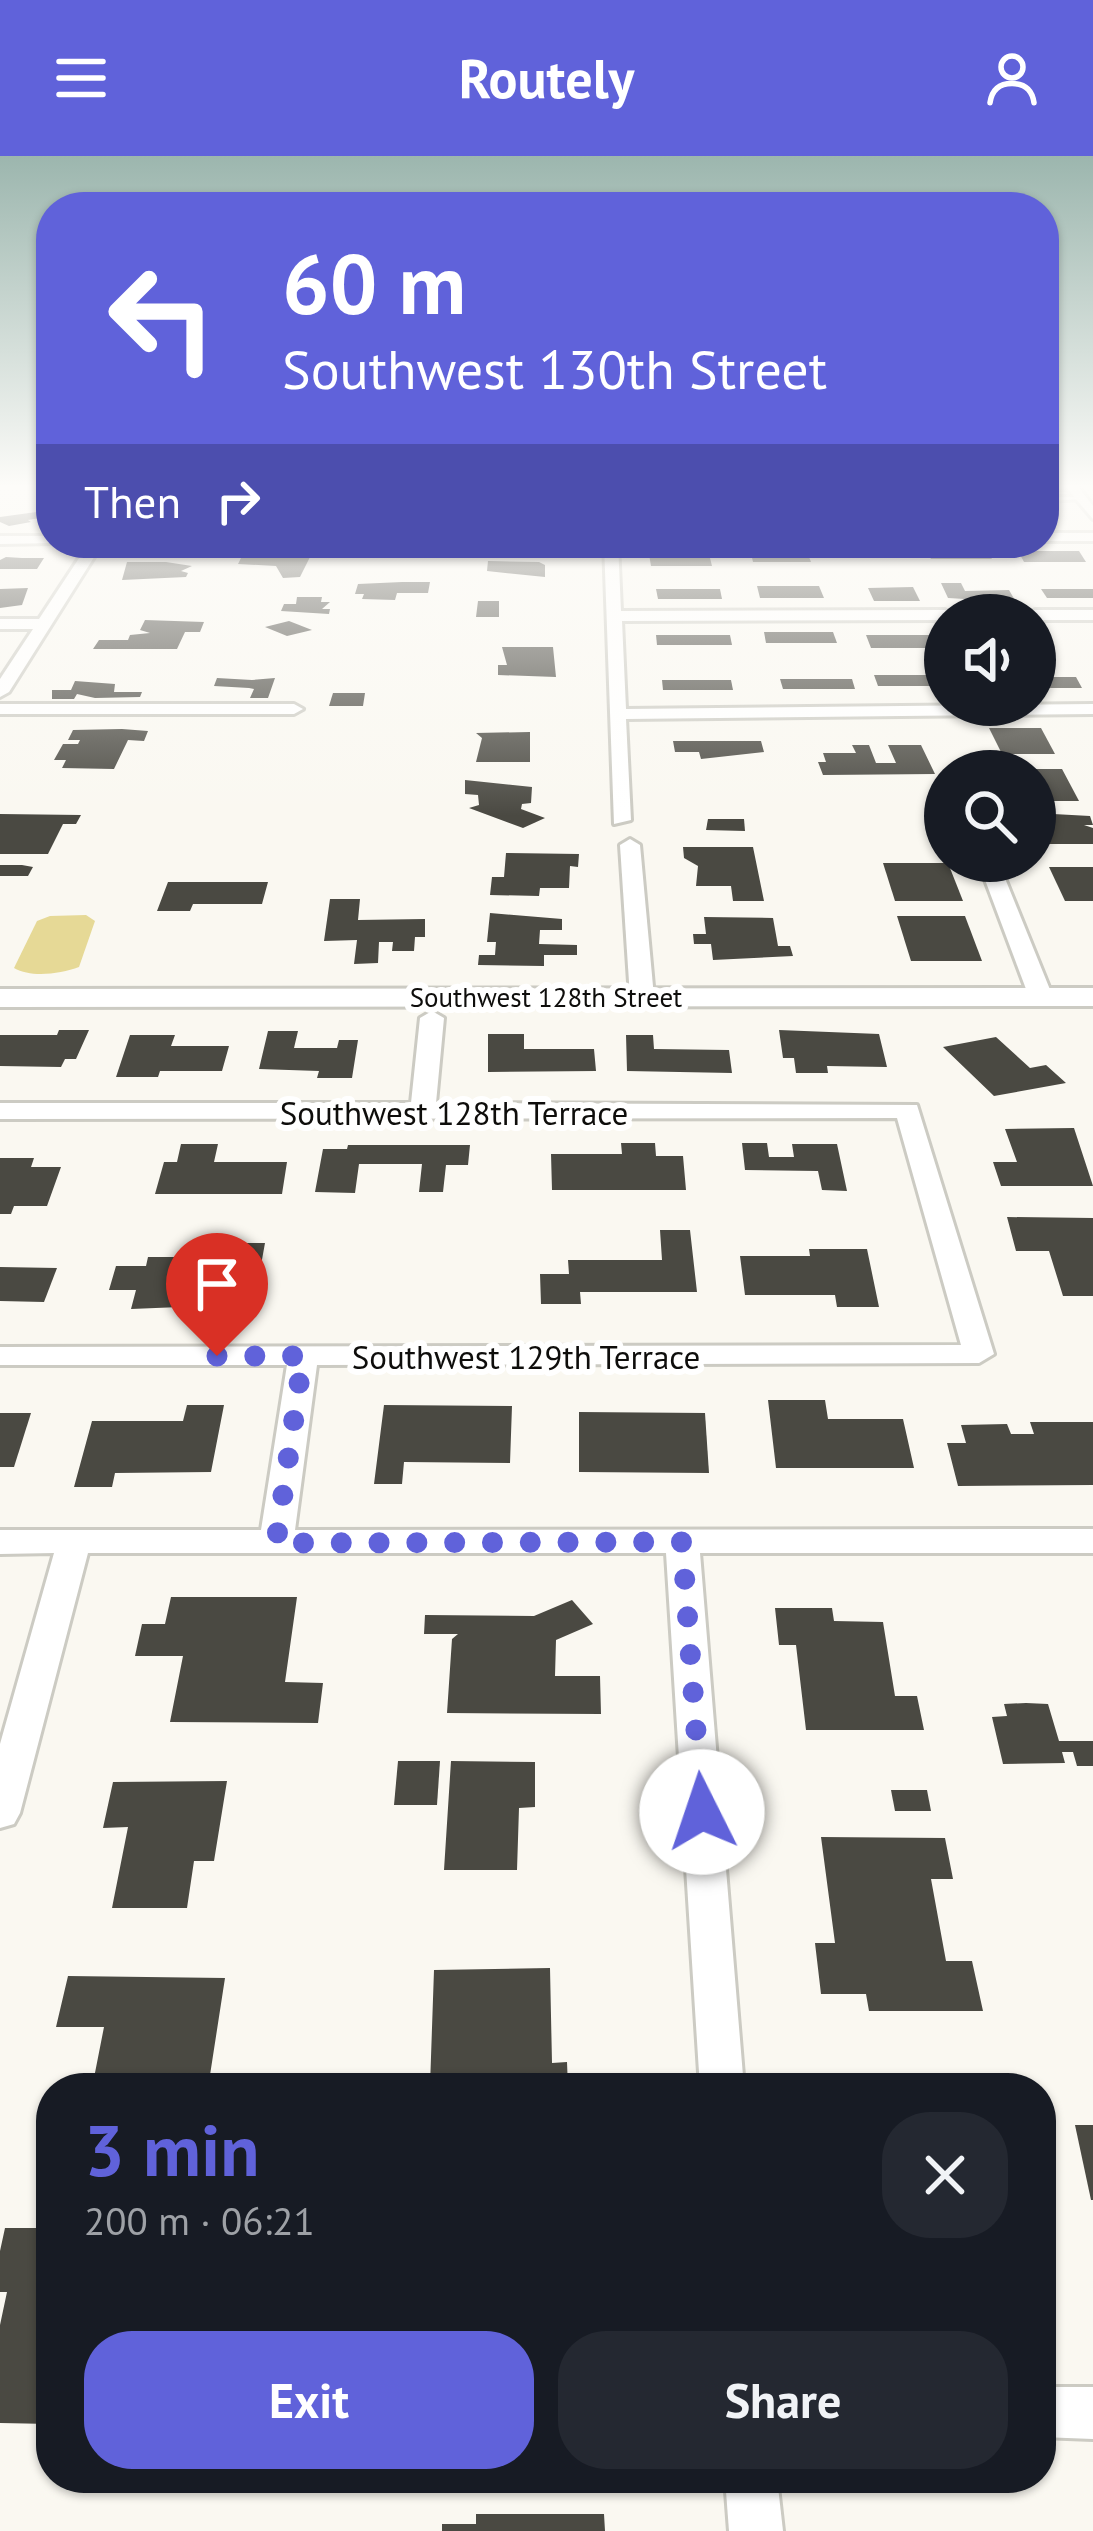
<!DOCTYPE html>
<html lang="en">
<head>
<meta charset="utf-8">
<style>
  :root { --surface:#171b24; --page:#242831; --text:#f1f3f6; --muted:#9ea1a6; --accent:#6062da }
  body { margin:0; font-family:"PT Sans",sans-serif; background:var(--page); color:var(--text); height:100vh; display:flex; flex-direction:column; font-size:45px; white-space:nowrap }
  * { box-sizing:border-box; margin:0 }
  p { font-size:39px; color:var(--muted) }
  .icon { flex:none; width:66px; height:66px; fill:none; stroke:currentColor; stroke-width:2; stroke-linecap:round; stroke-linejoin:round }
  .map { position:relative; flex:1; overflow:hidden }
  .panel { position:absolute; left:36px; top:1917px; width:1020px; height:420px; display:flex; flex-direction:column; background:var(--surface); border-radius:48px; box-shadow:0 3px 9px #0004 }
  .panel>* { flex:none }
  .top-card { position:absolute; left:36px; top:36px; width:1023px; height:366px; border-radius:48px; box-shadow:0 3px 9px #0004; background:#6062da; color:#fff; overflow:hidden }
  .fabs { position:absolute; left:924px; top:438px; display:grid; gap:24px }
  .fabs a { display:grid; place-items:center; width:132px; height:132px; border-radius:50%; background:var(--surface); box-shadow:0 3px 9px #0004; font-size:60px }
  .pin { position:absolute; display:grid; place-items:center; width:102px; height:102px; color:#fff; margin:-123px -51px; border-radius:50% 50% 50% 0; rotate:-45deg; box-shadow:0 0 12px #0007 }
  .pin .icon { rotate:45deg }
  .me { position:absolute; width:132px; margin:-66px; rotate:356deg; stroke-linejoin:round; filter:drop-shadow(0 0 9px #0008) }
  .turn { display:flex; align-items:center; gap:42px; height:252px; padding:0 48px; font-size:54px }
  .turn .icon { width:156px; height:156px; stroke-width:2.5 }
  .turn b { display:block; font-size:84px; line-height:102px }
  .then { display:flex; align-items:center; height:114px; padding:0 48px; background:#0003; gap:24px; font-size:45px }
  .round { display:grid; place-items:center; flex:none; width:126px; height:126px; border-radius:48px; background:var(--page) }
  .head { display:flex; align-items:center; justify-content:space-between; height:204px; padding:0 48px }
  h1 { font-size:72px; font-weight:700; line-height:90px; color:var(--accent) }
  .button { display:flex; gap:24px; margin-top:auto; padding:24px 48px }
  .button a { flex:1; height:138px; border-radius:48px; background:var(--accent); color:#fff; font-size:48px; font-weight:700; line-height:138px; text-align:center }
  .button a+a { background:var(--page); color:var(--text) }
  header { display:flex; justify-content:space-between; align-items:center; height:156px; padding:0 48px; background:var(--accent); color:#fff; font-size:54px; font-weight:700 }
  .map>svg:first-child { display:block }
</style>
</head>
<body>
<header><svg class="icon" aria-label="menu" viewBox="0 0 24 24"><path d="M4 6h16M4 12h16M4 18h16"/></svg>Routely<svg class="icon" aria-label="person" viewBox="0 0 24 24"><circle cx="12" cy="8" r="4"/><path d="M4 21q1-7 8-7t8 7"/></svg></header>
<div class="map">
<svg width="1093" height="2375" viewBox="0 0 1093 2375">
  <rect width="100%" height="100%" fill="#faf8f1"/>
  <path fill="#e6d996" d="M86,759l9,6 -16,46c-19,7 -48,11 -65,1l23,-47 13,-5z"/>
  <g fill="#4a4942">
    <path d="M51,354v6l-23,4 3,2 -22,4 -9,-4v-5z"/>
    <path d="M750,393h56l5,13h-58z"/>
    <path d="M926,394h60l6,9h-61z"/>
    <path d="M1018,395h61l7,11h-62z"/>
    <path d="M649,398h60l3,12h-61z"/>
    <path d="M6,401l16,1h22l-7,11h-37v-9z"/>
    <path d="M310,401l-10,20 -17,1 -7,-12 -38,-2 3,-6z"/>
    <path d="M488,405l51,1 6,3v12l-58,-6z"/>
    <path d="M127,406h39l26,4 -11,5 7,2 -2,4 -64,3z"/>
    <path d="M402,426h28l-2,11h-31l-2,7 -33,-1 2,-5h-9l3,-10z"/>
    <path d="M941,427h20l4,8 44,-1 7,12 -68,-4z"/>
    <path d="M757,430h62l5,12h-64z"/>
    <path d="M913,431l7,14h-46l-6,-13z"/>
    <path d="M28,432l-6,17 -22,3v-19z"/>
    <path d="M656,433h64l2,10h-64z"/>
    <path d="M1041,433h52v9h-46z"/>
    <path d="M297,441h25l-1,5h9l-8,7h8l-1,5 -48,-3 3,-7h12z"/>
    <path d="M478,445h21v16h-23z"/>
    <path d="M145,464l59,2 -4,10h-15l-8,17h-84l6,-9h29l2,-5 20,-2 -10,-3z"/>
    <path d="M289,465l23,9 -25,6 -22,-9z"/>
    <path d="M764,476h69l4,11h-71z"/>
    <path d="M656,479h74l2,10h-75z"/>
    <path d="M866,479h76l3,13h-74z"/>
    <path d="M502,491h51l3,30 -58,-2v-10h9z"/>
    <path d="M874,519h71v11h-67z"/>
    <path d="M1035,521h41l6,11h-47z"/>
    <path d="M217,522l35,2 23,-2 -7,20h-18l4,-9 -5,-1 -35,-2z"/>
    <path d="M780,523h72l3,10h-72z"/>
    <path d="M662,524h69l2,10h-70z"/>
    <path d="M75,525l40,3 -1,8h28l-2,5 -45,1 -18,-4 -3,5h-22v-9h19z"/>
    <path d="M333,537h32l-2,13h-34z"/>
    <path d="M989,572h52l14,26h-53z"/>
    <path d="M122,573l26,2 -4,10 -16,-1 -14,29 -52,-1 4,-8h-12l9,-16h15l2,-4h-12l5,-10z"/>
    <path d="M530,576v30h-54l6,-24 -6,-5z"/>
    <path d="M673,585h88l3,11 -63,7 -2,-7h-24z"/>
    <path d="M852,589h17l7,18h20l-8,-18h33l14,29 -112,1 -5,-13h8l-3,-9h33z"/>
    <path d="M1035,613h27l17,32h-44z"/>
    <path d="M465,624l67,7 -1,16 -9,1 -1,5 24,9 -22,10 -54,-20 10,-3 -1,-10 -13,-1z"/>
    <path d="M1035,657l55,3 3,9h-9l9,3v16h-58z"/>
    <path d="M0,658l81,1 -5,9h-13l-15,30h-48z"/>
    <path d="M708,663h36l1,12 -39,-1z"/>
    <path d="M683,691h70l11,54h-31l-2,-15h-35l2,-20 -14,-8z"/>
    <path d="M506,697l73,1 -1,13 -8,-1 -1,22h-29l-1,8 -49,-1 2,-18h12z"/>
    <path d="M883,707h65l15,38h-68z"/>
    <path d="M0,709h22l11,2 -5,9h-28z"/>
    <path d="M1049,711h44v34h-28z"/>
    <path d="M168,726h100l-6,22h-69l-3,7h-33z"/>
    <path d="M330,743h30l-2,21 67,-1v18h-10l-1,14h-22l1,-9h-14l-1,21 -24,1 3,-24 -33,1z"/>
    <path d="M490,757l72,6v11h-22l-1,14 38,1v10h-33v11l-66,-1 1,-10h16l1,-13h-9z"/>
    <path d="M897,760h68l17,45h-71z"/>
    <path d="M704,761l69,1 5,28h12l3,10 -80,4 -2,-16h-17l-1,-10h13z"/>
    <path d="M59,874h30l-13,29h-11l-4,8 -61,-1v-31h57z"/>
    <path d="M779,874l100,4 8,33 -60,-1 1,7h-32l-2,-15h-11z"/>
    <path d="M268,875h30l-4,17h43l2,-8h19l-6,38h-35l2,-7 -60,-2z"/>
    <path d="M488,878h36v15h70l2,22 -108,1z"/>
    <path d="M130,879h45l-4,11h58l-7,25h-62l-2,6h-42z"/>
    <path d="M626,879h27l1,14 75,1 3,23 -105,-2z"/>
    <path d="M996,881l34,31 16,-3 20,18 -72,13 -51,-49z"/>
    <path d="M1074,972l19,58h-92l-8,-24h24l-12,-33z"/>
    <path d="M621,987h34l1,13h27l3,34h-134l-1,-36h71z"/>
    <path d="M742,987h25l2,14h25l-2,-13h45l10,47 -25,-1 -4,-19 -73,-1z"/>
    <path d="M181,988h37l-4,18h73l-5,32h-127l9,-32h13z"/>
    <path d="M348,989h122l-2,20h-22l-3,27h-24l3,-28h-63l-4,29 -40,-1 8,-43h24z"/>
    <path d="M0,1002h34l-3,9h30l-14,39h-33l-3,8h-11z"/>
    <path d="M1007,1061l86,1v78h-30l-14,-45h-33z"/>
    <path d="M660,1074h30l7,62h-117l1,12h-40l-1,-30h29l-1,-14h94z"/>
    <path d="M229,1087h36l-11,61 -123,5 5,-19h-27l7,-24h30l2,-9h77z"/>
    <path d="M809,1093h58l12,58h-42l-2,-12h-90l-5,-39h70z"/>
    <path d="M0,1111l57,1 -13,34 -44,-1z"/>
    <path d="M768,1244h57l3,19h75l11,49h-138z"/>
    <path d="M187,1249h37l-13,67 -96,1 -3,14h-38l18,-66h91z"/>
    <path d="M384,1249l128,1 -2,57 -106,-1 -2,22h-28z"/>
    <path d="M579,1256l126,1 4,60 -130,-1z"/>
    <path d="M0,1257h31l-17,54h-14z"/>
    <path d="M1030,1266h63v63l-135,1 -11,-43h19l-5,-18 46,-1 4,10h23z"/>
    <path d="M171,1441h126l-12,85 38,1 -5,40 -148,-1 13,-66h-48l7,-32h23z"/>
    <path d="M572,1444l21,24 -37,16 -1,36h45l1,38 -154,-1 5,-74 6,-5h-34l1,-19 109,1z"/>
    <path d="M775,1452h57l2,13 49,1 12,74h22l7,34h-118l-10,-85h-17z"/>
    <path d="M1026,1547l22,1 11,37h34v25h-16l-4,-14h-11l3,11 -62,1 -11,-47 15,-1 -3,-12z"/>
    <path d="M398,1605h42l-3,44h-43z"/>
    <path d="M451,1605l84,1v45l-16,1 -2,62h-73z"/>
    <path d="M227,1625l-13,80h-20l-7,47h-75l16,-81 -25,1 10,-46z"/>
    <path d="M891,1634h36l4,21h-36z"/>
    <path d="M821,1681l124,1 8,41h-22l15,82h26l11,50h-114l-3,-17h-45l-6,-51h20z"/>
    <path d="M550,1812l2,95 15,-1 1,26 -138,-2 4,-116z"/>
    <path d="M68,1820l157,2 -17,110h-116l12,-61h-48z"/>
    <path d="M1075,1969h18v75h-2z"/>
    <path d="M5,2072h46v196l-51,-1v-98l7,-33h-7v-41z"/>
    <path d="M476,2358h128l1,17h-163v-7h34z"/>
  </g>
  <g fill="none" stroke-linecap="round" stroke-linejoin="round">
    <defs>
      <g id="service">
        <path d="M1044,330h29l3,2 -32,2z"/>
        <path d="M1044,341h37l3,2 -40,2z"/>
      </g>
      <g id="minor">
        <path d="M1063,328h13l17,22v13z"/>
        <rect x="1044" y="377" width="49" height="8"/>
        <path d="M0,380h51v7h5l-56,1z"/>
        <path d="M89,387h14l-94,149 -9,5v-18l33,-50h-33v-10h39z"/>
        <path d="M604,387h14l3,68 324,-1 8,5h-8v5l-323,1 4,88 467,-5v10l-467,5 5,101 -17,4z"/>
        <path d="M1035,454h58v10h-58v-5h-8z"/>
        <path d="M0,548h294l9,5 -9,5h-294z"/>
        <path d="M630,683l10,6 14,152 -12,7 -12,-7 -10,-152z"/>
        <path d="M978,705h20l55,136 -4,5 -8,2 -12,-7z"/>
        <path d="M432,855l12,7 -8,85 481,2 77,249 -15,9 -662,2 -22,165 798,-1v24h-393l44,535h-44l-34,-535h-578l-68,260 -6,11 -14,4v-84l54,-191 -54,1v-24h261l26,-165h-287v-18l961,-2 -64,-227 -897,1v-16h411l9,-85z"/>
        <path d="M1041,2231h52v52l-52,-2z"/>
        <path d="M725,2322h52l6,53h-54z"/>
      </g>
      <path id="tertiary" d="M1093,832v18l-1093,1v-18z"/>
    </defs>
    <use href="#service" stroke="#cccbc3" stroke-width="6"/>
    <use href="#minor" stroke="#cccbc3" stroke-width="6"/>
    <use href="#tertiary" stroke="#cccbc3" stroke-width="6"/>
    <use href="#service" fill="#fff" fill-rule="evenodd"/>
    <use href="#minor" fill="#fff" fill-rule="evenodd"/>
    <use href="#tertiary" fill="#fff" fill-rule="evenodd"/>
  </g>
  <linearGradient id="sky" x2="0" y2="1"><stop stop-color="#9cb6ae"/><stop offset="0.5" stop-color="#fdfcf9"/><stop offset="1" stop-color="#fdfcf9" stop-opacity="0"/></linearGradient>
  <rect width="1093" height="660" fill="url(#sky)"/>
  <g fill="none" stroke-linecap="round" stroke-linejoin="round">
    <path stroke="#6062da" stroke-width="21" stroke-dasharray="0 37.8" d="M217,1200h86l-27,187 406,-1 20,270"/>
  </g>
  <g text-anchor="middle" dominant-baseline="central" stroke-width="12" stroke-linejoin="round" paint-order="stroke">
    <g font-size="27" fill="#0e0d0b" stroke="#fff">
      <text x="546" y="841">Southwest 128th Street</text>
    </g>
    <g font-size="33" fill="#0e0d0b" stroke="#fff">
      <text x="454" y="956">Southwest 128th Terrace</text>
      <text x="526" y="1200">Southwest 129th Terrace</text>
    </g>
  </g>
</svg>
<div class="fabs">
<a><svg class="icon" aria-label="sound" viewBox="0 0 24 24"><path d="M4 9h4l5-4v14l-5-4H4zM17 9q2 3 0 6"/></svg></a>
<a><svg class="icon" aria-label="search" viewBox="0 0 24 24"><circle cx="10" cy="10" r="6"/><path d="M15 15l6 6"/></svg></a>
</div>
<div class="pin" style="left:217px;top:1200px;background:#d93025"><svg class="icon" aria-label="arrive" viewBox="0 0 24 24"><path d="M6 21V4h12l-3 4 3 4H6"/></svg></div>
<svg class="me" style="left:702px;top:1656px" viewBox="-20 -20 40 40"><circle r="19" fill="#fff"/><path d="M0-13L10 11 0 6-10 11z" fill="#6062da"/></svg>
<div class="top-card">
<div class="turn"><svg class="icon" aria-label="left" viewBox="0 0 24 24"><path d="M17 20v-9H6M10 6l-5 5 5 5"/></svg><div><b>60 m</b>Southwest 130th Street</div></div>
<div class="then">Then<svg class="icon" aria-label="right" viewBox="0 0 24 24"><path d="M7 20v-9h11M14 6l5 5-5 5"/></svg></div>
</div>
<section class="panel">
<div class="head"><div><h1>3 min</h1><p>200 m · 06:21</p></div><a class="round"><svg class="icon" aria-label="close" viewBox="0 0 24 24"><path d="M6 6l12 12M18 6L6 18"/></svg></a></div>
<div class="button"><a>Exit</a><a>Share</a></div>
</section>
</div>
</body>
</html>
